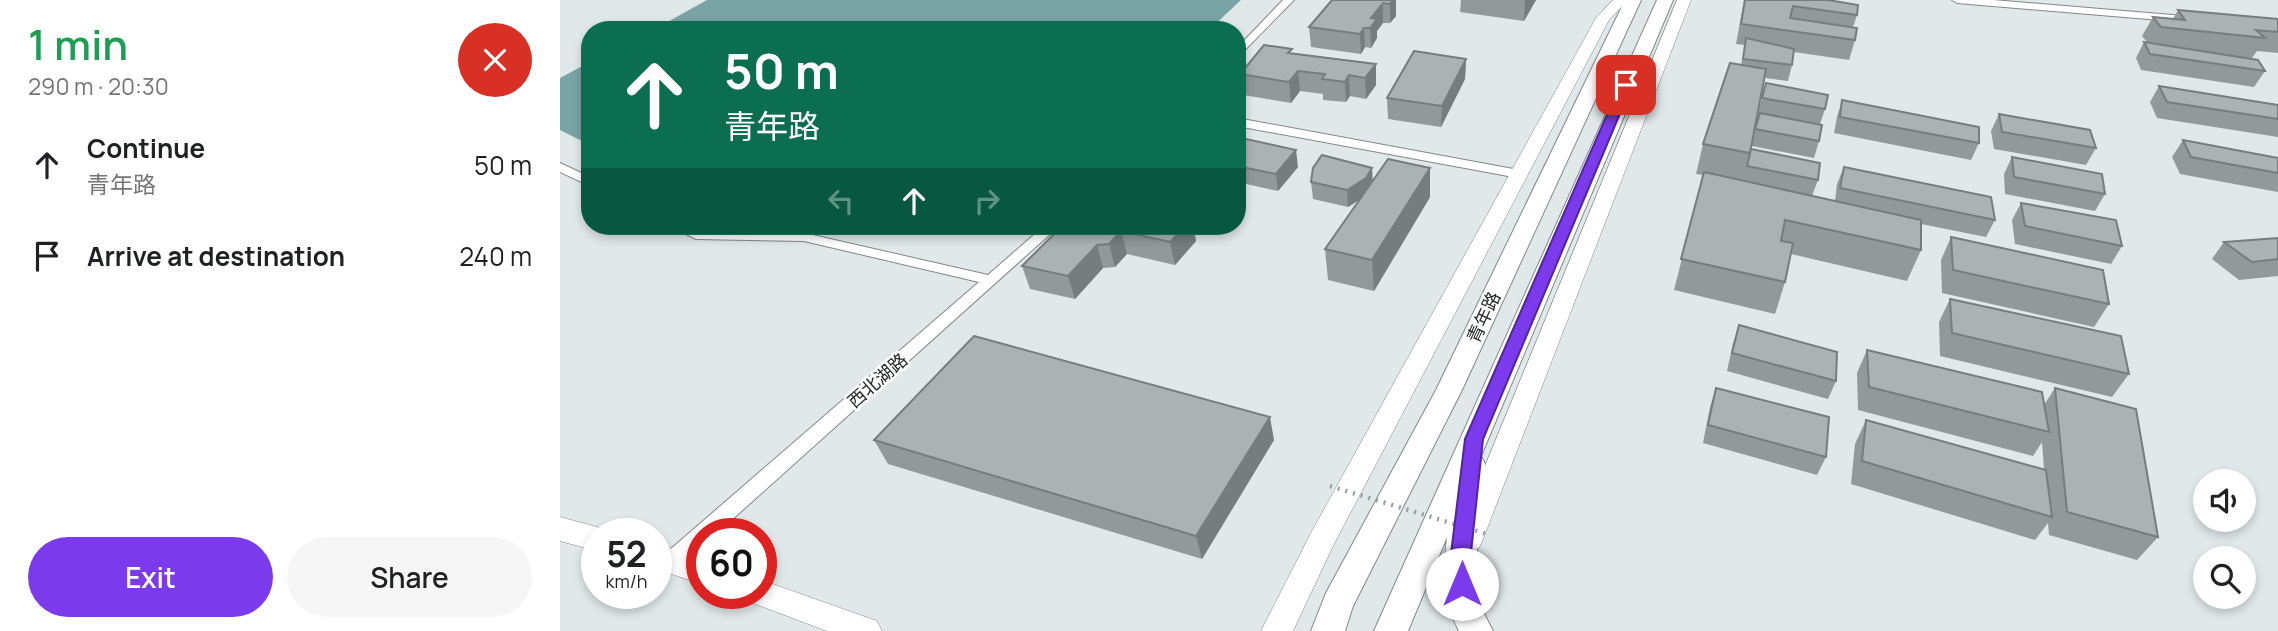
<!DOCTYPE html>
<html lang="en">
<head>
<meta charset="utf-8">
<style>
  :root { --surface:#fff; --page:#f6f6f6; --text:#202124; --muted:#757577; --accent:#7c3aed }
  body { margin:0; font-family:Manrope,"Noto Sans SC",sans-serif; background:var(--page); color:var(--text); height:100vh; display:flex; flex-direction:column; font-size:26px; white-space:nowrap }
  * { box-sizing:border-box; margin:0 }
  p { font-size:23px; color:var(--muted) }
  .icon { flex:none; width:38px; height:38px; fill:none; stroke:currentColor; stroke-width:2; stroke-linecap:round; stroke-linejoin:round }
  .map { position:relative; flex:1; overflow:hidden }
  .panel { display:flex; flex-direction:column; background:var(--surface); width:560px }
  .panel>* { flex:none }
  .guide { position:absolute; left:21px; top:21px; width:665px; height:214px; border-radius:28px; box-shadow:0 4px 10px #0003; background:#0b6e4f; color:#fff; overflow:hidden }
  .tools { position:absolute; left:1633px; top:469px; display:grid; gap:14px }
  .tools a { display:grid; place-items:center; width:63px; height:63px; border-radius:50%; background:var(--surface); box-shadow:0 4px 10px #0003; font-size:35px }
  .speed { position:absolute; left:21px; top:518px; display:flex; gap:14px; font-size:35px; font-weight:700; text-align:center }
  .speed>* { display:grid; place-content:center; width:91px; height:91px; border-radius:50%; background:var(--surface); box-shadow:0 4px 10px #0003; line-height:1 }
  .speed small { font-size:18px; font-weight:400 }
  .speed .limit { border:10px solid #d22; background:#fff; color:#111 }
  .pin { position:absolute; display:grid; place-items:center; width:60px; height:60px; color:#fff; margin:-30px; border-radius:14px; box-shadow:0 4px 10px #0006 }
  .me { position:absolute; width:77px; margin:-38px; rotate:0deg; stroke-linejoin:round; filter:drop-shadow(0 0 5px #0008) }
  .turn { display:flex; align-items:center; gap:24px; height:147px; padding:0 28px; font-size:32px }
  .turn .icon { width:91px; height:91px; stroke-width:2.5 }
  .turn b { display:block; font-size:49px; line-height:60px }
  .lanes { display:flex; align-items:center; height:66px; padding:0 28px; background:#0003; justify-content:center; gap:35px; direction:ltr }
  .lanes .off { opacity:.35 }
  .round { display:grid; place-items:center; flex:none; width:74px; height:74px; border-radius:37px; background:var(--page) }
  .overview { display:flex; align-items:center; justify-content:space-between; height:119px; padding:0 28px }
  h1 { font-size:42px; font-weight:600; line-height:52px; color:#1e9e55 }
  .action { display:flex; gap:14px; margin-top:auto; padding:14px 28px }
  .action a { flex:1; height:80px; border-radius:42px; background:var(--accent); color:#fff; font-size:28px; font-weight:600; line-height:80px; text-align:center }
  .action a+a { background:var(--page); color:var(--text) }
  ul { padding:0; list-style:none }
  li { display:flex; align-items:center; gap:21px; height:91px; padding:0 28px }
  li div { flex:1 }
  li b { display:block; font-size:26px }
  li em { font-style:normal }
  main { display:flex; flex:1; min-height:0 }
  .map>svg:first-child { display:block }
</style>
</head>
<body>
<main>
<section class="panel">
<div class="overview"><div><h1>1 min</h1><p>290 m · 20:30</p></div><a class="round" style="background:#d93025;color:#fff"><svg class="icon" aria-label="close" viewBox="0 0 24 24"><path d="M6 6l12 12M18 6L6 18"/></svg></a></div>
<ul>
<li><svg class="icon" aria-label="ahead" viewBox="0 0 24 24"><path d="M12 20V5M6 11l6-6 6 6"/></svg><div><b>Continue</b><p>青年路</p></div><em>50 m</em></li>
<li><svg class="icon" aria-label="arrive" viewBox="0 0 24 24"><path d="M6 21V4h12l-3 4 3 4H6"/></svg><div><b>Arrive at destination</b></div><em>240 m</em></li>
</ul>
<div class="action"><a>Exit</a><a>Share</a></div>
</section>
<div class="map">
<svg width="1718" height="631" viewBox="0 0 1718 631">
  <rect width="100%" height="100%" fill="#e0e8e9"/>
  <g fill="#7aa3a6">
    <path d="M147,0h534l-32,30h-556z"/>
    <path d="M30,62v83l-30,-15v-52z"/>
  </g>
  <g fill="none" stroke-linecap="round" stroke-linejoin="round">
    <defs>
      <g id="street">
        <path d="M723,0h11l-57,58v-10z"/>
        <path d="M1392,0h41l203,17 5,3 -5,3 -239,-20z"/>
        <path d="M677,118l282,52 7,4 -7,4 -282,-52z"/>
        <path d="M0,163l30,14v9l-30,-14z"/>
        <path d="M110,226h18l10,5 106,2 184,42 56,-49h15l-343,308h-14v12c-11,10 -22,26 -37,20l-3,-6 3,-6 314,-272 -175,-41 -108,-2z"/>
      </g>
      <g id="secondary">
        <path d="M1053,0h15l-19,20 -276,526 -40,85h-32l51,-100 284,-513z"/>
        <path d="M1117,0h14l-208,539 -4,9 -10,3 -10,-3 -4,-9z"/>
        <path d="M0,517l37,10 12,7h-12v17l-37,-10z"/>
        <path d="M96,544l46,14v26l-46,-15z"/>
        <path d="M201,580l116,41 5,10h-55l-77,-29 -4,-9h15z"/>
      </g>
      <g id="primary">
        <path d="M1065,0h16l-179,390 -109,216 -8,25h-34l15,-38 110,-203z"/>
        <path d="M1097,0h16l-192,456 4,8 -9,98 3,42 14,27h-34c-17,-33 -16,-58 -12,-94l-39,94h-34z"/>
      </g>
    </defs>
    <use href="#street" stroke="#808888" stroke-width="2"/>
    <use href="#secondary" stroke="#808888" stroke-width="1"/>
    <use href="#primary" stroke="#808888" stroke-width="2"/>
    <use href="#street" fill="#fff" fill-rule="evenodd"/>
    <use href="#secondary" fill="#fff" fill-rule="evenodd"/>
    <use href="#primary" fill="#fff" fill-rule="evenodd"/>
    <path stroke="#979d9e" stroke-width="4.5" stroke-dasharray="2 6" stroke-linecap="butt" d="M770,486l160,49"/>
  </g>
  <g fill="#929999" fill-rule="evenodd">
    <path d="M772,0h64v16l-6,7h-7l-6,8v7l-6,10 -6,-1 -4,7 -50,-7 -2,-20z"/>
    <path d="M901,0h75l-12,21 -64,-9z"/>
    <path d="M1184,0h84l29,15 -4,12 2,13 -6,20 -55,-8 -2,13 -4,16 -23,-3 -7,35 8,-30 59,26 -5,15 -1,17 -5,17 -62,-12 -1,3 67,31 -6,16 23,5 2,-17 7,-17 151,53 -9,17 -65,-13v26l-14,31 -116,-27 -6,28 -10,32 -101,-24 29,-115 -7,-1 7,-30 38,-79 4,-20 -9,-1zM1198,114h1l-5,21z"/>
    <path d="M1618,10l100,9v34l-21,-2 -5,7 -20,-2 33,15 -11,16 -113,-17 -5,-12 8,-16h3l-5,-6 11,-19 20,2z"/>
    <path d="M732,53l84,11v21l-10,14 -16,-3 -4,6 -23,-2v-6l-23,-3 -9,12 -48,-8 -3,-21z"/>
    <path d="M906,59l-1,20 -24,48 -53,-8 -1,-21z"/>
    <path d="M1599,86l119,19v32l-121,-19 -7,-16z"/>
    <path d="M1282,100l137,43 -8,17 -137,-27 3,-16z"/>
    <path d="M1439,114l97,34 -10,17 -92,-16 -3,-18z"/>
    <path d="M677,137l61,30 -20,24 -41,-9z"/>
    <path d="M1623,140l95,18v34l-98,-18 -8,-17z"/>
    <path d="M1452,157l93,37 -10,17 -90,-17 -1,-20z"/>
    <path d="M751,182h61l58,15 -56,94 -46,-11 -3,-31 35,-50 -12,8 -35,-8z"/>
    <path d="M1461,203l101,43 -11,18 -96,-20 -3,-24z"/>
    <path d="M502,226h131l3,15 -21,24 -48,-11 -12,13 -12,1 -28,31 -45,-10 -8,-23z"/>
    <path d="M1391,237l158,67 -15,23 -152,-34 -1,-33z"/>
    <path d="M1718,238v38l-39,4 -27,-21 12,-17z"/>
    <path d="M1390,299l179,75 -17,23 -172,-41 -1,-34z"/>
    <path d="M1179,325l97,56 -8,18 -101,-28 6,-28z"/>
    <path d="M1307,350l177,55 11,-17 103,149 -21,23 -88,-25 -1,-12 -13,17 -184,-56 4,-40 11,-24 178,49 -2,-27 -9,14 -175,-46 -1,-37z"/>
    <path d="M1156,388l110,69 -9,18 -114,-32 7,-36z"/>
    <path d="M314,440h400l-72,119 -314,-95z"/>
  </g>
  <g fill="#777d7d">
    <path d="M828,0h8v16l-6,7v-19z"/>
    <path d="M965,0h11l-12,21z"/>
    <path d="M823,3v20l-6,8v7l-6,10 -1,-20 1,-10z"/>
    <path d="M804,28l1,19 -4,7 -1,-20z"/>
    <path d="M906,59l-1,20 -24,48 1,-21z"/>
    <path d="M816,64v21l-10,14 -1,-21z"/>
    <path d="M738,71l2,20 -9,12 -2,-21z"/>
    <path d="M789,75l1,21 -4,6 -1,-20z"/>
    <path d="M736,150l2,17 -20,24 -2,-17z"/>
    <path d="M812,168l1,17 -6,10 -19,12 -1,-17z"/>
    <path d="M870,168v29l-56,94 -2,-31z"/>
    <path d="M619,226h14l3,15 -21,24 -5,-23z"/>
    <path d="M561,231l6,23 -12,13 -6,-23z"/>
    <path d="M537,245l6,23 -28,31 -7,-23z"/>
    <path d="M710,417l4,23 -72,119 -6,-23z"/>
  </g>
  <g fill="#aab2b2" stroke="#777d7d" stroke-width="2">
    <path d="M772,0h61l-3,4 -7,-1 -12,15 6,1 -7,9h-6l-4,6 -51,-7z"/>
    <path d="M1185,0h83l30,5 -1,10 -64,-9 -3,12 67,10 -2,12 -114,-16z"/>
    <path d="M1618,10l100,9v13l-22,-2 9,8 -104,-11 -8,-10 32,3z"/>
    <path d="M1186,38l48,11 -2,16 -49,-6z"/>
    <path d="M1584,42l114,18 7,11 -115,-17z"/>
    <path d="M704,45l28,4 -4,4 88,11 -11,14 -16,-3 -4,7 -23,-3 3,-5 -27,-3 -9,11 -49,-8z"/>
    <path d="M854,51l52,8 -24,47 -55,-8z"/>
    <path d="M1170,63l36,6 -16,84 -47,-9z"/>
    <path d="M1206,83l62,12 -3,14 -63,-11z"/>
    <path d="M1599,86l119,19v14l-111,-17z"/>
    <path d="M1282,100l137,27v16l-139,-26z"/>
    <path d="M1200,113l62,12 -3,16 -64,-12z"/>
    <path d="M1439,114l91,16 6,18 -94,-16z"/>
    <path d="M677,137l59,13 -20,24 -39,-8z"/>
    <path d="M1623,140l95,18v15l-87,-16z"/>
    <path d="M1191,149l69,14 -2,17 -71,-14z"/>
    <path d="M762,155l50,13 -6,10 -19,12 -36,-8 2,-14z"/>
    <path d="M1452,157l90,17 3,20 -91,-17z"/>
    <path d="M828,159l42,9 -58,92 -47,-11z"/>
    <path d="M1284,167l147,30 4,23 -155,-32z"/>
    <path d="M1144,172l217,48v30l-136,-30 -4,21 12,2 -8,39 -104,-23z"/>
    <path d="M1461,203l95,17 6,26 -97,-20z"/>
    <path d="M502,226h123l-15,16 -49,-11 -12,13 -12,1 -29,31 -46,-10z"/>
    <path d="M1391,237l152,33 6,34 -156,-34z"/>
    <path d="M1718,238v21l-26,3 -28,-20z"/>
    <path d="M1390,299l171,37 8,38 -177,-41z"/>
    <path d="M1179,325l98,27 -1,29 -104,-28z"/>
    <path d="M414,336l296,81 -74,119 -322,-96z"/>
    <path d="M1307,350l175,42 7,40 -180,-45z"/>
    <path d="M1156,388l113,29 -3,40 -118,-32z"/>
    <path d="M1495,388l81,21 22,128 -91,-25z"/>
    <path d="M1306,420l180,50 6,47 -190,-56z"/>
  </g>
  <path fill="#7c3aed" stroke="#51269a" stroke-width="2" d="M1066,81l6,4 -149,354 -13,123 2,22 -3,6 -7,3 -8,-3 -4,-28 15,-123 155,-354z"/>
  <g text-anchor="middle" dominant-baseline="central" stroke-width="5" stroke-linejoin="round" paint-order="stroke">
    <g font-size="18" fill="#242727" stroke="#fff">
      <text transform="translate(923 317) rotate(-65)">青年路</text>
      <text transform="translate(317 380) rotate(-41)">西北湖路</text>
    </g>
  </g>
</svg>
<div class="tools">
<a><svg class="icon" aria-label="sound" viewBox="0 0 24 24"><path d="M4 9h4l5-4v14l-5-4H4zM17 9q2 3 0 6"/></svg></a>
<a><svg class="icon" aria-label="search" viewBox="0 0 24 24"><circle cx="10" cy="10" r="6"/><path d="M15 15l6 6"/></svg></a>
</div>
<div class="speed"><div>52<small>km/h</small></div><div class="limit">60</div></div>
<div class="pin" style="left:1066px;top:85px;background:#d93025"><svg class="icon" aria-label="arrive" viewBox="0 0 24 24"><path d="M6 21V4h12l-3 4 3 4H6"/></svg></div>
<svg class="me" style="left:902px;top:584px" viewBox="-20 -20 40 40"><circle r="19" fill="#fff"/><path d="M0-13L10 11 0 6-10 11z" fill="#7c3aed"/></svg>
<div class="guide">
<div class="turn"><svg class="icon" aria-label="ahead" viewBox="0 0 24 24"><path d="M12 20V5M6 11l6-6 6 6"/></svg><div><b>50 m</b>青年路</div></div>
<div class="lanes"><svg class="icon off" aria-label="left" viewBox="0 0 24 24"><path d="M17 20v-9H6M10 6l-5 5 5 5"/></svg><svg class="icon" aria-label="ahead" viewBox="0 0 24 24"><path d="M12 20V5M6 11l6-6 6 6"/></svg><svg class="icon off" aria-label="right" viewBox="0 0 24 24"><path d="M7 20v-9h11M14 6l5 5-5 5"/></svg></div>
</div>
</div>
</main>
</body>
</html>
